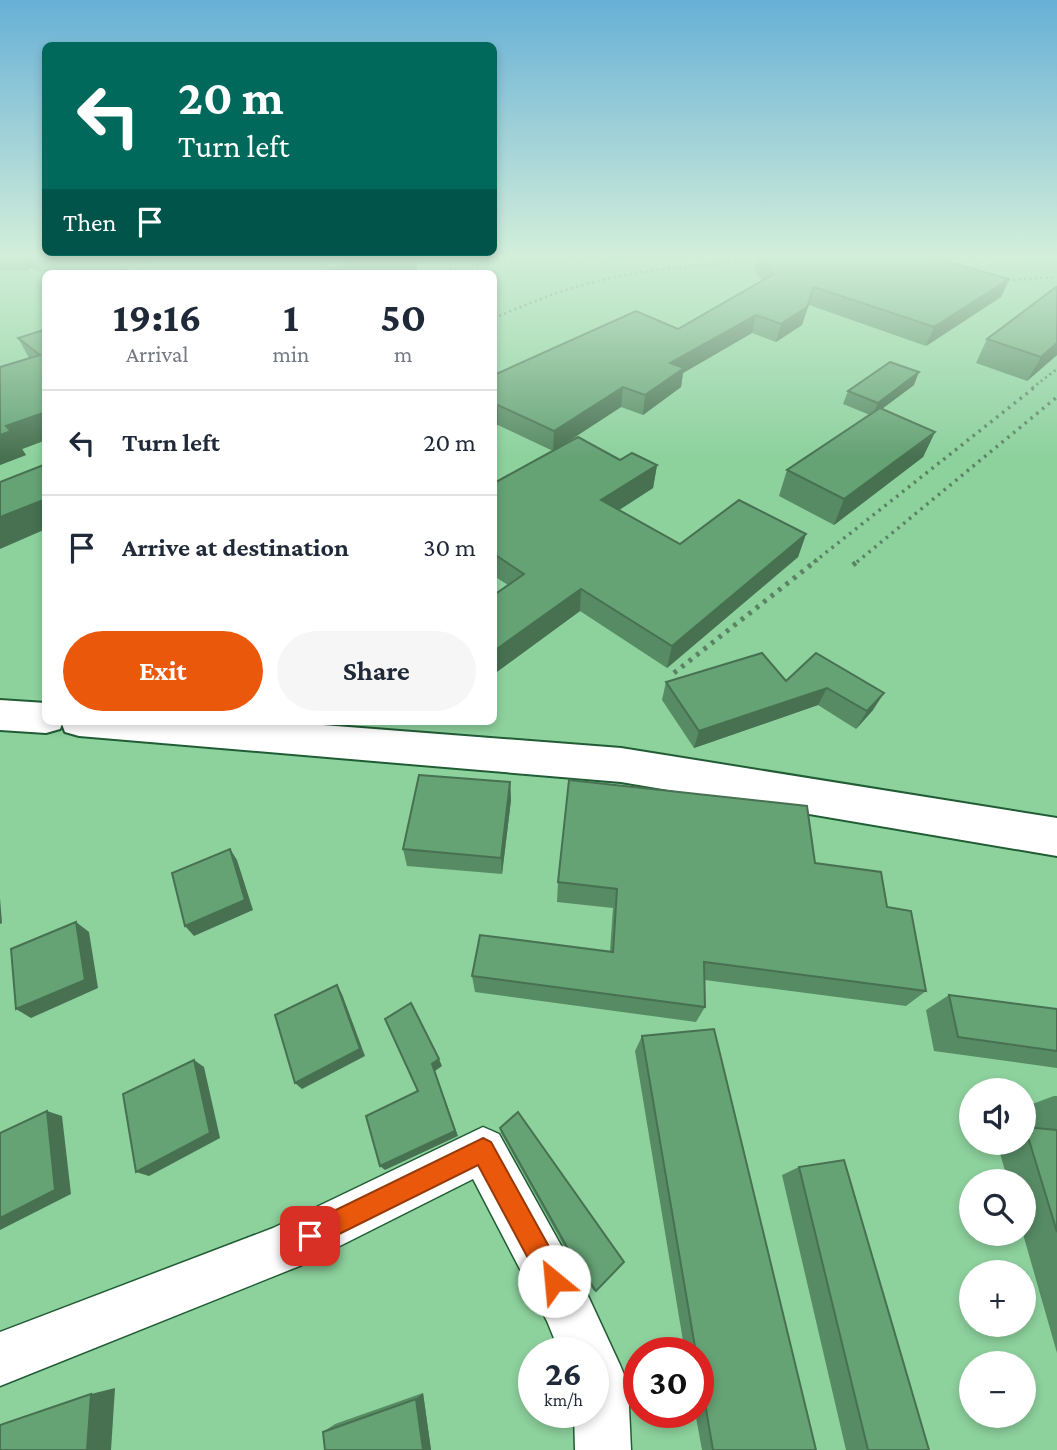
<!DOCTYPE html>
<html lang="en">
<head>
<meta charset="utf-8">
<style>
  :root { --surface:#fff; --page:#f6f6f7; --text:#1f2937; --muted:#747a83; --line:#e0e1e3; --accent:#ea580c }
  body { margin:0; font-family:"Crimson Pro",serif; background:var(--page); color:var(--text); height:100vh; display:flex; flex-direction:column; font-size:26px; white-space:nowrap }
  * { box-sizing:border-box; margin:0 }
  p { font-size:23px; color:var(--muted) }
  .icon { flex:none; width:38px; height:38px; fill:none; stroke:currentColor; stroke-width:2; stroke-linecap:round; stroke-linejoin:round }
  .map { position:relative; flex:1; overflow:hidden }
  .sheet { position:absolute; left:42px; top:270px; width:455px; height:455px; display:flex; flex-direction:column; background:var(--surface); border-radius:10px; box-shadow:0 4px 10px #0003 }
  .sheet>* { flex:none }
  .banner { position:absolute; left:42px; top:42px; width:455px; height:214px; border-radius:10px; box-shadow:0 4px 10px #0003; background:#00695c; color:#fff; overflow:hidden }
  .buttons { position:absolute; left:959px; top:1078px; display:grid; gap:14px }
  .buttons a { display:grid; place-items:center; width:77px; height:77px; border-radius:50%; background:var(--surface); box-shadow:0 4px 10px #0003; font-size:35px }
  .speed { position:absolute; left:518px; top:1337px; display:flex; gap:14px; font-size:35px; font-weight:700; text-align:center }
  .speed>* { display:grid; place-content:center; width:91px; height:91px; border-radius:50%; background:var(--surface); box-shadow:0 4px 10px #0003; line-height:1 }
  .speed small { font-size:18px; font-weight:400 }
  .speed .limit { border:10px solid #d22; background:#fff; color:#111 }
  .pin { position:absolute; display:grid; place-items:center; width:60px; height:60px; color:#fff; margin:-30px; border-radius:14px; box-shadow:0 4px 10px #0006 }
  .me { position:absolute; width:77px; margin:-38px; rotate:332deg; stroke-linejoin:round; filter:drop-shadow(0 0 5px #0008) }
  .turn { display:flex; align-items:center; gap:24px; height:147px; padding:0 21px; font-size:32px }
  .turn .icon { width:91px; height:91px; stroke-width:2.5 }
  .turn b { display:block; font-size:49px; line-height:60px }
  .then { display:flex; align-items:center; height:66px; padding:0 21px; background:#0003; gap:14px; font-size:26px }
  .eta { display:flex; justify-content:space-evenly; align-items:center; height:119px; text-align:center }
  .eta b { font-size:42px; font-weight:700; line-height:49px }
  .primary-button { display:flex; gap:14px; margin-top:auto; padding:14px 21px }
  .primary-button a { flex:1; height:80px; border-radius:42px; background:var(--accent); color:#fff; font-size:28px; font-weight:700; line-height:80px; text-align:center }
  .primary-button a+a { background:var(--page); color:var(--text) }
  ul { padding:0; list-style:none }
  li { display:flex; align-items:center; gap:21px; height:105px; padding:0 21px; border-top:2px solid var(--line) }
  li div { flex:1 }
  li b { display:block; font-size:26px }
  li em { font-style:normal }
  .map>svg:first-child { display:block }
</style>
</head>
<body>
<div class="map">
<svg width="1057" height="1450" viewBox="0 0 1057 1450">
  <rect width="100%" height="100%" fill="#9edcac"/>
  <path fill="#8dd19d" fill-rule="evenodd" d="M0,254h1057v1196h-1057zM46,273h448v448h-448zM971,1090h53v53h-53zM971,1181h53v53h-53zM971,1272h53v53h-53zM534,1353h59v59h-59zM639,1353h59v59h-59zM971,1363h53v53h-53z"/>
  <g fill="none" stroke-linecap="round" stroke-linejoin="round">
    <defs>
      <path id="street" d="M483,1127l16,7 84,151 37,80 8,19 3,66h-56l-1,-38h19v-59h-33l-13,-32 -74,-142 -171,86 -302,121v-54l273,-104z"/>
      <path id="secondary" d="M0,700l46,3v18h225l350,27 436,70v38l-436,-74 -542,-46 -14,-4 -3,-8 -2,5 -14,4 -46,-3z"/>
    </defs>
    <use href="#street" stroke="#215d34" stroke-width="3"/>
    <use href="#secondary" stroke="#215d34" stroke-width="4"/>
    <use href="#street" fill="#fff" fill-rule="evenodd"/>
    <use href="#secondary" fill="#fff" fill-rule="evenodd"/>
    <g stroke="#5a8263" stroke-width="2.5" stroke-dasharray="2 3.5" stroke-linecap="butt">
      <path d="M913,258l136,-4"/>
      <path d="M422,273l97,-13 187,-3"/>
      <path d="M991,281l66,-4"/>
      <path d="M494,318c32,-13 63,-27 96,-35 60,-16 122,-19 183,-21"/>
      <path d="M1032,388l25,-19"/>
    </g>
    <g stroke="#5a8263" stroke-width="3.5" stroke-dasharray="2.5 5" stroke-linecap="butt">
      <path d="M814,562l221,-175"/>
      <path d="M857,562l200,-165"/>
    </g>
    <g stroke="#5a8263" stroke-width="5" stroke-dasharray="3.5 6" stroke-linecap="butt">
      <path d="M853,565l6,-5"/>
      <path d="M674,673l143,-113"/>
    </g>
  </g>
  <g fill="#578b64">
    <path d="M0,254h416l1,16 -16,3h-318l-47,-2 -3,-4 -6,4 -27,-1z"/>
    <path d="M757,254h171v2l81,23 -8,18 -75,49 -117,-41 -7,20 -26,17 -24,-9 -69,40 -2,14 -38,28 -22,-8 -61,40 60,13 37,5 -4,23 -34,22 61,34 126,-10 -8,23 -131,111 -87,-57 -86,63v-79l14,-10 -14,-9v-93l59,-32 -55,-26 -4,-50 184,-46 84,-48 -8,-12z"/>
    <path d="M1057,287v68l-30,26 -51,-18 11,-24z"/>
    <path d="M46,329v111l-24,9 4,6 -26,10 29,-107 -11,-20z"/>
    <path d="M914,385l-32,24 53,23 -12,25 -89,68 -55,-29 8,-26 83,-55 -27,-11 5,-13z"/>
    <path d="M816,653l57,57 -17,19 -38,-24 -124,43 -32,-48 4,-18 120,-1z"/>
    <path d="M510,782l1,18 -9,74 -95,-8 -4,-17z"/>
    <path d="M815,863l72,44 39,84 -20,15 -201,-26v27l-9,15 -221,-30 -3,-16 138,-25 3,-43 -56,-6 1,-20z"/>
    <path d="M949,995l108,14v59l-123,-17 -8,-41z"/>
    <path d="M642,1036l174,414h-114l-7,-38h3v-59h-13l-50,-302z"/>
    <path d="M1054,1096h3v257l-34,-119 1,-53h-16l-11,-38h27v-16h6l-6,-20z"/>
    <path d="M500,1128l96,163h-2l-25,-36 -68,-122z"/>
    <path d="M799,1167l130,283h-83l-64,-275z"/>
    <path d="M423,1393l8,57h-106l-2,-18 12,-8z"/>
  </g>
  <g fill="#477151">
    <path d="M18,254h9l6,13 -6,4z"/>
    <path d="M389,254h27l1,16 -16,3h-81l25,-13z"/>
    <path d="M1009,279l-8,18 -75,49 8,-19z"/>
    <path d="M814,287l-12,38 -26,17 5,-18z"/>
    <path d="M756,315l-4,18 -69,40 -2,14 -38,28 2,-20 25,-32z"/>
    <path d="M1057,343v12l-30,26 14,-24z"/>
    <path d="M919,372l-5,13 -42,31 6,-13z"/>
    <path d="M623,387l-2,20 -68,44 1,-20z"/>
    <path d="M498,405v20l-4,2v-20z"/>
    <path d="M46,412v28l-24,9 4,6 -26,10v-30l6,-9z"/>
    <path d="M935,432l-12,25 -89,68 10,-26z"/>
    <path d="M657,465l-4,23 -54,35 2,-23z"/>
    <path d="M46,499v30l-46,20v-32z"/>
    <path d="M806,534l-8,23 -131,111 5,-22z"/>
    <path d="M581,589l-1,22 -86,63v-23z"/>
    <path d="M827,688l-9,17 -124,43 5,-17z"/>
    <path d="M884,693l-11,17 -17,19 11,-18z"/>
    <path d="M510,782l1,18 -9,74 -1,-16z"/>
    <path d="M230,849l7,11 16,50 -59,26 -9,-10z"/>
    <path d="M0,898l2,25 -2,1z"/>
    <path d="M76,922l13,10 9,56 -67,30 -15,-9z"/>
    <path d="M337,985l5,9 23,62 -63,33 -7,-6z"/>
    <path d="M439,1059l3,7 -7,5 23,65 -73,34 -5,-4 52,-102z"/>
    <path d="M194,1060l10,7 16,71 -71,38 -13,-4z"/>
    <path d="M47,1111l15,5 9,78 -71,36v-12z"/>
    <path d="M115,1388l-4,62h-24l4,-56z"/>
    <path d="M423,1393l8,57h-8l-7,-51z"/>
  </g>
  <g fill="#65a274" stroke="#477151" stroke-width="2">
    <path d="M113,254h276l-44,6 6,3 -31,10h-211l54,-17z"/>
    <path d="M759,254h169v2l81,23 -75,48 -120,-40 -7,20 -26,17 -25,-9 -86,48 14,5 -39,27 -22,-8 -69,44 -56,-26 -4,2v-32l142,-64 42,18 96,-55z"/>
    <path d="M1056,287h1v56l-16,14 -54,-18z"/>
    <path d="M46,329v83l-40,14 5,5 -11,4v-68l40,-12 -22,-17z"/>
    <path d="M890,362l29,10 -41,31 -30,-12z"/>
    <path d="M880,408l55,24 -91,67 -57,-29z"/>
    <path d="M578,437l42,23 12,-7 25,12 -56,35 79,44 59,-44 67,34 -134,112 -91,-57 -87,62v-56l30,-21 -30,-20v-71z"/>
    <path d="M46,464v35l-46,18v-35z"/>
    <path d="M762,653l24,28 30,-28 68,40 -17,18 -40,-23 -128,43 -33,-49z"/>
    <path d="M419,775l91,7 -9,76 -98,-9z"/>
    <path d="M569,780l238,26 8,57 66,9 6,35 24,4 15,80 -222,-29 1,45 -233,-31 8,-41 133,17 4,-63 -59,-7z"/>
    <path d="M230,849l15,51 -60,26 -13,-53z"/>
    <path d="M76,922l9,58 -69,29 -5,-60z"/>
    <path d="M337,985l23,64 -65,34 -20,-68z"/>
    <path d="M949,995l108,14v42l-99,-14z"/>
    <path d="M411,1003l28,56 -7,5 23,67 -75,35 -14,-50 52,-25 -33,-72z"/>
    <path d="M714,1029l102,421h-103l-15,-87v-10h-2l-54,-317z"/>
    <path d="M194,1060l16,73 -74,39 -13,-78z"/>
    <path d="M47,1111l8,79 -55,28v-85z"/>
    <path d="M518,1112l106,150 -28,29 -25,-37 -71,-126z"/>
    <path d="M1025,1127l32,3v102z"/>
    <path d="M844,1160l85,290h-61l-69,-283z"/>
    <path d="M91,1394l-4,56h-87v-25z"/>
    <path d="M416,1399l7,51h-98l-2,-18z"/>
  </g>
  <linearGradient id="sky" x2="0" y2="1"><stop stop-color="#67b0d6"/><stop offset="0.56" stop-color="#d3efda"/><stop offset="1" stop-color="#d3efda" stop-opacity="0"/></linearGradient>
  <rect width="1057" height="457" fill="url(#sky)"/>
  <path fill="#ea580c" stroke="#983908" stroke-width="2" d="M483,1138l8,4 72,130 3,9 -3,9 -9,4 -9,-4 -67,-125 -159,79 -9,4 -9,-4 -3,-8 3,-9z"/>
</svg>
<div class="buttons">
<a><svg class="icon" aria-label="sound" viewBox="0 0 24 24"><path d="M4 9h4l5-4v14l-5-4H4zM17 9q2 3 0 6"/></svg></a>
<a><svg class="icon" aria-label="search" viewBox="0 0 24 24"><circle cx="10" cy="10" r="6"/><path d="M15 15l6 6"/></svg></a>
<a>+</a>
<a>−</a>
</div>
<div class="speed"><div>26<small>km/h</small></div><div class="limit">30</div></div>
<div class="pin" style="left:310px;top:1236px;background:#d93025"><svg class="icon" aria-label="arrive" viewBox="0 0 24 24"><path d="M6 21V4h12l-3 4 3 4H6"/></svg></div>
<svg class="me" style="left:554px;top:1281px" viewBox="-20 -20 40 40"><circle r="19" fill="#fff"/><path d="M0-13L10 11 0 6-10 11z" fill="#ea580c"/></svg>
<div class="banner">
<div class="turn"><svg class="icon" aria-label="left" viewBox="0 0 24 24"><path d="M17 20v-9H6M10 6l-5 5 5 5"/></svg><div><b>20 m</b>Turn left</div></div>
<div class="then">Then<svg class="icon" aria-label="arrive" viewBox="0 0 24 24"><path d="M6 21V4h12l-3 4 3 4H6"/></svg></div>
</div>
<section class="sheet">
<div class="eta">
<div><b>19:16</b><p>Arrival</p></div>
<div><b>1</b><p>min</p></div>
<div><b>50</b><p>m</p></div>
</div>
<ul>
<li><svg class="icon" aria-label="left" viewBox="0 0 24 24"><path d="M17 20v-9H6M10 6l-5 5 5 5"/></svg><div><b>Turn left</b></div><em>20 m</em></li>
<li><svg class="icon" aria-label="arrive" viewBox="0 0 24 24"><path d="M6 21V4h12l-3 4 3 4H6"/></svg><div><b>Arrive at destination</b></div><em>30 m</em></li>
</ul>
<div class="primary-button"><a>Exit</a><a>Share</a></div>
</section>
</div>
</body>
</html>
